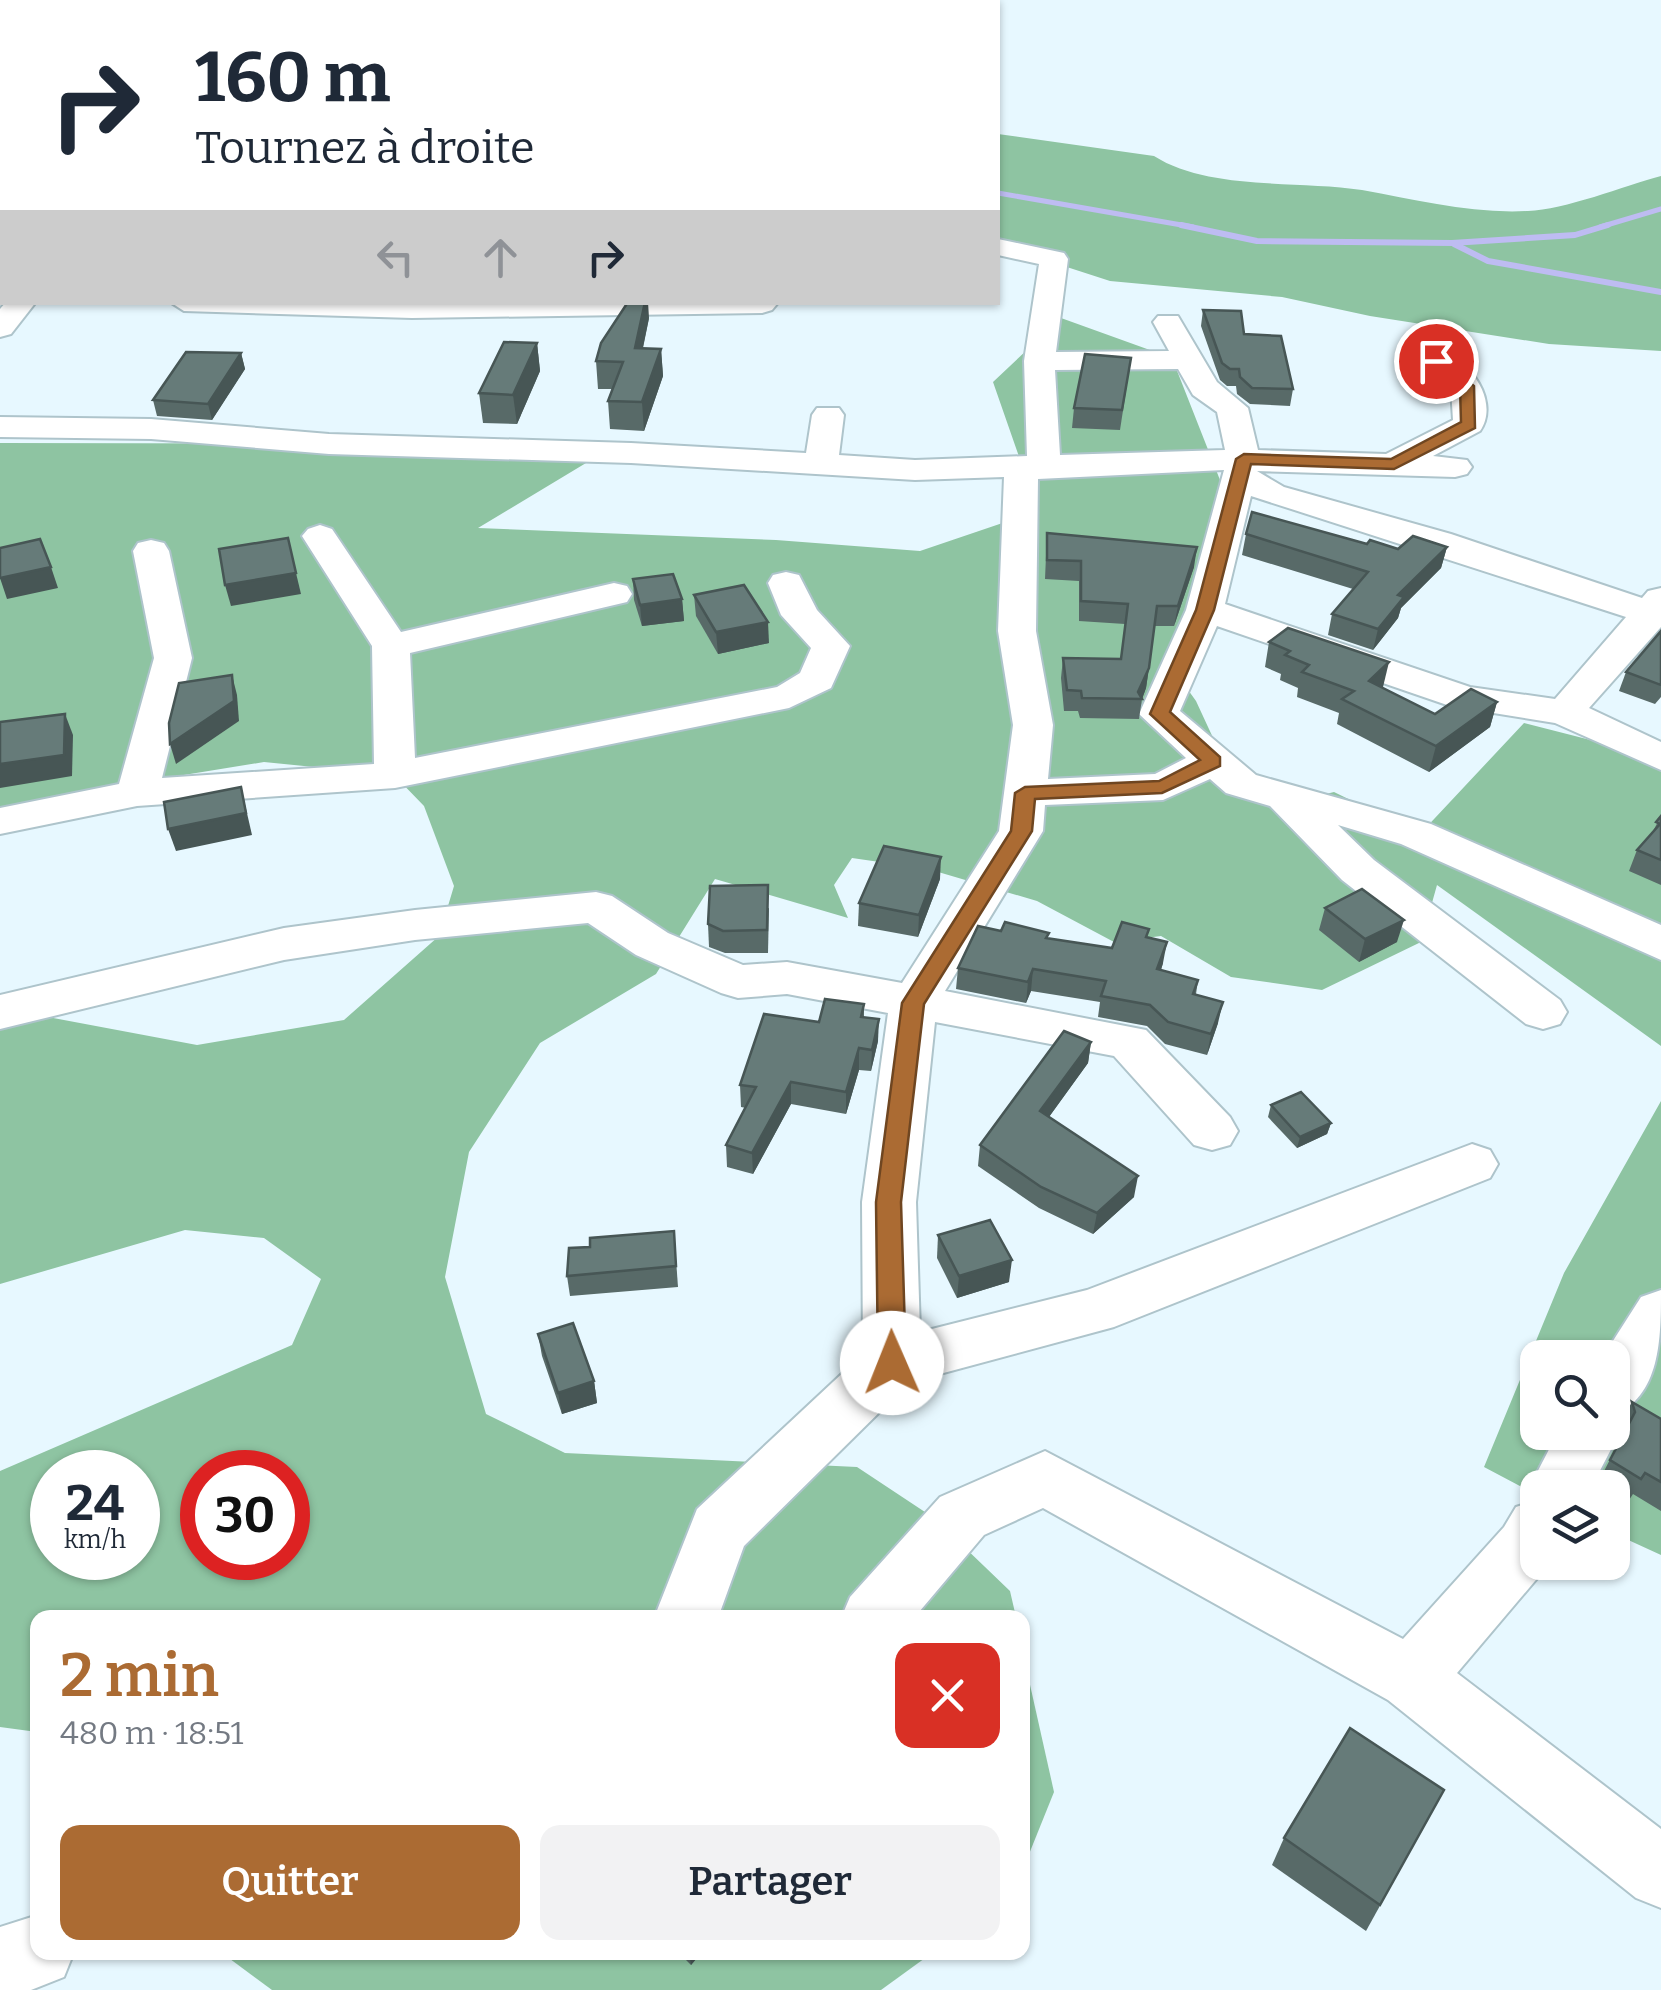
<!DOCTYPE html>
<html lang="fr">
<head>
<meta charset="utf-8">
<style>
  :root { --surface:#fff; --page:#f2f2f3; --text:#1f2937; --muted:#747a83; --accent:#ab6b33 }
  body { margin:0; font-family:Bitter,serif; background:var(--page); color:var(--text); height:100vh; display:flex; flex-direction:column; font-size:38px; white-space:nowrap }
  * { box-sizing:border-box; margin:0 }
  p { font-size:32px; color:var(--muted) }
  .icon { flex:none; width:55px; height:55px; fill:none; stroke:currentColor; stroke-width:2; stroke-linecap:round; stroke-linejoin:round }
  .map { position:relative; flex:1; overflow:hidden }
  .panel { position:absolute; left:30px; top:1610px; width:1000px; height:350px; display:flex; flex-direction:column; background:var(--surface); border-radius:20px; box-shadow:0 2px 8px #0004 }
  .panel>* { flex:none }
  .top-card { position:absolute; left:0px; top:0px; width:1000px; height:305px; box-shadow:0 2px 8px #0004; background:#fff; color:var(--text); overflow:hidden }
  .tools { position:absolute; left:1520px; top:1340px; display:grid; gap:20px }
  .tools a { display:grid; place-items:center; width:110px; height:110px; border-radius:20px; background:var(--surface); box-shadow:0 2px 8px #0004; font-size:50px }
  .speed { position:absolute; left:30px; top:1450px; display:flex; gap:20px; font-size:50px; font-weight:700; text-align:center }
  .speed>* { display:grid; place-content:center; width:130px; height:130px; border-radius:50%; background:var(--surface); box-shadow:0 2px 8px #0004; line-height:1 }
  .speed small { font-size:25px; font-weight:400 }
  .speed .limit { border:15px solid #d22; background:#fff; color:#111 }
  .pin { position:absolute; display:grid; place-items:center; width:85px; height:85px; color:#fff; margin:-42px; border:5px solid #fff; border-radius:50%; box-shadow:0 2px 10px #0007 }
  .me { position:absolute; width:110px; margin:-55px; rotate:359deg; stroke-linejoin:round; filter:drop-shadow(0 0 8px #0008) }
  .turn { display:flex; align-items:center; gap:35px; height:210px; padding:0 30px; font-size:45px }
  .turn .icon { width:130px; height:130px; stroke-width:2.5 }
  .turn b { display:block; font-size:70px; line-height:85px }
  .lanes { display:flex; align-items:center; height:95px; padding:0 30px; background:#0003; justify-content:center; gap:50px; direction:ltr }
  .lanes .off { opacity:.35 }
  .round { display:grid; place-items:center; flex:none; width:105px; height:105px; border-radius:20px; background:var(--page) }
  .headline { display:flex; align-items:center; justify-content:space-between; height:170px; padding:0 30px }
  h1 { font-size:60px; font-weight:600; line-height:75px; color:var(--accent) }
  .button { display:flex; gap:20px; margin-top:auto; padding:20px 30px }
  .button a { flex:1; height:115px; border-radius:20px; background:var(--accent); color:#fff; font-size:40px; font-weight:600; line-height:115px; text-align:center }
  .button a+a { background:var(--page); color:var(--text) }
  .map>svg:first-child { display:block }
</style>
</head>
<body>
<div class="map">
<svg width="1661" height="1990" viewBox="0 0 1661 1990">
  <rect width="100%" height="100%" fill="#e7f8ff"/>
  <g fill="#8ec4a2" fill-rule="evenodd">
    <path d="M998,134l156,22c55,35 144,24 208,34 56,10 109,24 166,21 36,-1 96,-25 133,-35v175l-112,-7 -179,-28 -88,-19 -172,-16 -71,-23 -41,-8z"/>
    <path d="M1061,318l111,40 59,150 -63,154 28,39 43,93 47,10 48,-12 86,42 104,-111 137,35v288l-224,-161 -16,57 -99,48 -91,-13 -70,-41 -47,6 -77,-41 -109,-32 -76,-11 -18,27 14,33 -133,-39 -59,95 -116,69 -71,109 -24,125 41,137 79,39 292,14 77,51 76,73 6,26 -978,1 -1,114 -37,-5v-256l292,-126 29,-66 -57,-41 -79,-8 -185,54v-276l197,37 147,-25 95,-84 15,-50 -30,-80 -30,-31 -130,-13 -203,33 -61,31v-383l530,1 56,19 -108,65 298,12 144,11 118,-40 -45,-129zM52,1472h86v86h-86zM202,1472h86v86h-86z"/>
    <path d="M1661,1101v454l-48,-22 -1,-45h-74l-1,7 -53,-28 80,-194zM1538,1358h74v74h-74z"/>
    <path d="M1022,1649l32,143 -31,77h-1z"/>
    <path d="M222,1953h710l-51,37h-609z"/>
  </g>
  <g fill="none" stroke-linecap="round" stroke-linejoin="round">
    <g stroke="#bebcf2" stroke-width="5">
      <path d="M998,193l195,34"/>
      <path d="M1600,227l61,-18"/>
    </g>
    <g stroke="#bebcf2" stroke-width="6">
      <path d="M1181,225l76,16 195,2 123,-8 33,-10"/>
      <path d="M1454,244l34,17 173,31"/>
    </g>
    <defs>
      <g id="minor">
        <rect x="0" y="210" width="2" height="16"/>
        <path d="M998,239l66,14 4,6 -12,93 113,-1 -16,-29 5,-6h20l39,66 31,26 10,42 128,4 67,-34 -2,-32 -30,-27 4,-7c36,-9 78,44 55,77l-47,25 34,4 5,7 -5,7 -12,3 -198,-6 27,16 167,47 191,64 6,-7 13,-3v39l-72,81 72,34v28l-106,-47 -105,-17 -233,-80 -37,85 76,64 175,49 230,101v35l-260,-116 -63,-19 36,35 186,140 7,12 -7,12 -17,5 -17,-5 -184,-144 -72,-74 -44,-13 -16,-14 -47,21 -118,5 -2,26 -98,160 201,39 84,87 8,14 -8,14 -18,5 -18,-5 -80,-89 -179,-34 -19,180 4,130 167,-42 385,-146 18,6 8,14 -8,14 -376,149 -204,55 -166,164 -26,72h-64l43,-109 166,-155 -1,-152 26,-189 -101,-19 -49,4 -17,-5 -85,-38 -48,-32 -173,17 -131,20 -284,69v-34l284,-67 131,-18 181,-18 16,4 56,37 75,32 44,-3 115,21 97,-152 14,-106 -15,-94 6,-154 -89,3 -284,-17 -302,-9 -178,-15 -151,-2v-20l151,2 178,15 302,9 175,10 6,-38 5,-7h22l5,7 -5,40 76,5 112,-4 -3,-95 15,-97 -41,-9zM1178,369l15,26 24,17 8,38 -165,5 -5,-85zM1224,470l-38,140 -47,104 47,44 -31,16 -107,5 5,-54 -17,-94 2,-152zM1251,496l375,121 -71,82 -85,-12 -245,-83z"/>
        <path d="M6,302h30l-25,32 -11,3v-28z"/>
        <path d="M170,302h606l1,2 -5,6 -10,3 -350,5 -228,-7z"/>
        <path d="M320,525l12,4 69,103 213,-49 13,3 5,8 -5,8 -217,51 5,105 362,-71 23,-14 11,-25 -30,-33 -13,-32 5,-8 13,-3 13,3 18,35 33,36 -19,42 -42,20 -394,80 -258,18 -137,28v-26l119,-24 35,-126 -21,-107 5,-8 13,-3 13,3 5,8 23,107 -30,120 212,-14 -2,-118 -70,-110 6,-7z"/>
        <path d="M1661,1290c0,48 0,107 -49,126v-58h-10l39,-61z"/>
        <path d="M1612,1417l8,15 -29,56h-53v74h13l-94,111 204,156v79l-25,-10 -248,-198 -345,-192 -59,27 -70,83h-73l9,-21 90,-100 105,-46 358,188 101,-112 12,-20 19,-6 -6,-13 29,-56h54z"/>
        <path d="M38,1915v37h36l-10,25 -33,13h-31v-63z"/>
      </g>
    </defs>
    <use href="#minor" stroke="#aec4cb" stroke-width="4"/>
    <use href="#minor" fill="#fff" fill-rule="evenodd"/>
  </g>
  <g fill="#586a68">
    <rect x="0" y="155" width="2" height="54"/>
    <path d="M1203,310l41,24 49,55 -3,17 -40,-2 -13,-10 -1,-8h-9l-7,-6 -19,-54z"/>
    <path d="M649,318l-6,30 18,1 2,27 -19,55 -34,-2 -2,-28 4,-12h-14l-2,-28z"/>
    <path d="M537,343l3,28 -23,53 -34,-1 -4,-30z"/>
    <path d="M241,353l4,16 -33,51 -55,-4 -4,-16z"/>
    <path d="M1131,358l-11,72 -48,-2 2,-20z"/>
    <path d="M1047,533l147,34 -20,59h-19l-9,62 -4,11 -3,20 -59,-1 -2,-7h-14l-3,-33 2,-20 58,1 4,-35 -46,-3v-40l-34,-2z"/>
    <path d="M1246,534l121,10 31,5 49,-2 -6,21 -40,40 -3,10 -25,32 -45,-15 4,-21 21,-25 -111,-34z"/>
    <path d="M633,579l49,20 2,22 -42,5 -8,-26z"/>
    <path d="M694,595l75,48 -51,11 -22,-38z"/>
    <path d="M1661,631v66l-6,7 -36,-13 7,-19z"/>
    <path d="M1269,642l113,46 53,26 62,-12 -7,25 -61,45 -92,-48 2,-11 -42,-16 1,-9 -18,-8 1,-6 -16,-7z"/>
    <path d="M1661,816v69l-32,-14 8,-21 15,-17z"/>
    <path d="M940,879l-22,58 -60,-11 1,-23z"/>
    <path d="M769,908l-1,45h-43l-16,-6 -1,-23z"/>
    <path d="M1325,908l72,34 -38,20 -40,-32z"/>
    <path d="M1001,931l111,17 36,-11 15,26 -2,7 37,10 -2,14 22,29 -11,32 -42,-11 -18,-18 -49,-9 2,-15 -69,-11 -5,12 -70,-14 2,-21z"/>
    <path d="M864,1004v13l14,24 -7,30 -12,-1 -13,44 -55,-10 -38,70 -26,-7 -1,-22 20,-37 -5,-1 -1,-22 79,-63z"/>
    <path d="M1091,1042l-3,21 -39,54 85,80 -41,37 -54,-26 -61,-42 2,-21z"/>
    <path d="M1271,1105l60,18 -4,11 -30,14 -29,-31z"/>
    <path d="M674,1231l4,56 -108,9 -3,-20 23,-29z"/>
    <path d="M938,1235l71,47 -52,16 -20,-40z"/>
    <path d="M538,1334l56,47 3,22 -35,11 -20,-58z"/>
    <path d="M1632,1402l29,17v92l-28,-17 -4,6 -17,-10v-2h-3l-10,-7 24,-47 -3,-10z"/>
    <path d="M1444,1790l-78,141 -94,-66 12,-27z"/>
    <path d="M678,1952h24l-11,13z"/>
  </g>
  <g fill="#475655">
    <path d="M645,302h3l1,16 -12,57 -2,-27z"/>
    <path d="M537,343l3,28 -23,53 -4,-29z"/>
    <path d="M661,349l2,27 -19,55 -2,-29z"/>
    <path d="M241,353l4,16 -33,51 -4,-16z"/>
    <path d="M1197,547l-3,20 -20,59 4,-20z"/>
    <path d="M1447,547l-6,21 -40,40 -3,10 -25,32 5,-21 20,-34z"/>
    <path d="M51,567l7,21 -51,11 -7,-21z"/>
    <path d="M296,573l5,21 -70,12 -6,-21z"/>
    <path d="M682,599l2,22 -42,5 -2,-21z"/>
    <path d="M768,622l1,21 -51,11 -2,-22z"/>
    <path d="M1389,662l-6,25 -20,19 6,-25z"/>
    <path d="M1149,668l-3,20 -4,11 -4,-7z"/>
    <path d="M232,675l5,20 2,26 -63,43 -6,-20z"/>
    <path d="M1497,702l-7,25 -61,45 7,-26z"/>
    <path d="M65,714l8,21 -1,41 -72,12v-24z"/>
    <path d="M241,787l11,48 -76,16 -8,-22z"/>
    <path d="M941,857l-1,22 -22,58 1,-22z"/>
    <path d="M1404,920l-7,22 -38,20 6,-23z"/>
    <path d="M1167,942l-4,21 -9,28 3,-22z"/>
    <path d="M1033,969l-2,22 -5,12 2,-21z"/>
    <path d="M1223,1002l-5,21 -11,32 4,-21z"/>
    <path d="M879,1019l-1,22 -7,30 1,-21z"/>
    <path d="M1091,1042l-3,21 -50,69 2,-21z"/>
    <path d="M859,1048v22l-13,44v-22z"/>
    <path d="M791,1082v22l-38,70 -1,-21z"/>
    <path d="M1331,1123l-4,11 -30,14 3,-11z"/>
    <path d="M1138,1176l-4,21 -41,37 4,-21z"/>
    <path d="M1012,1260l-3,22 -52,16 2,-22z"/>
    <path d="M594,1381l3,22 -35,11 -4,-21z"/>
    <path d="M689,1952h13l-11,13z"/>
  </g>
  <g fill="#667b79" stroke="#475655" stroke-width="2.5">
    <rect x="0" y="155" width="2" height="36"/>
    <path d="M628,302h17l-10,46 26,1 -19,53 -34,-1 15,-39 -27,-1 5,-18z"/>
    <path d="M1203,310l38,1 3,23 37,2 12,53 -41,-1 -12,-11 -1,-8h-9l-8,-6z"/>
    <path d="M504,342l33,1 -24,52 -34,-2z"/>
    <path d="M186,352l55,1 -33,51 -55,-4z"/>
    <path d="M1085,354l46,4 -9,52 -48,-2z"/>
    <path d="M1252,512l115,32 3,-4 28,9 15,-13 34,11 -49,48 6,2 -26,32 -46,-15 36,-42 -122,-38z"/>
    <path d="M1047,533l150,14 -19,59h-21l-8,62 -11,24 4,7 -60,-1 -1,-7 -14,-1 -4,-32 58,1 7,-55 -47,-3v-40l-34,-1z"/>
    <path d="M288,538l8,35 -71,12 -6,-36z"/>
    <path d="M40,539l11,28 -51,11v-30z"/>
    <path d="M673,574l9,25 -42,6 -7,-26z"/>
    <path d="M744,585l24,37 -52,10 -22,-37z"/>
    <path d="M1288,628l101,34 -20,19 66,33 36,-25 26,13 -61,44 -94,-47 12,-8 -52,-19 7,-7 -24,-10 5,-4 -21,-9z"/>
    <path d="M1661,631v54l-35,-13z"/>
    <path d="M232,675l2,26 -64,43 -1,-21 10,-40z"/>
    <path d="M65,714l-1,41 -64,9v-42z"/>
    <path d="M241,787l5,26 -78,16 -4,-27z"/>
    <path d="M1661,816v44l-24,-10 23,-26 -4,-2z"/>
    <path d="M884,846l57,11 -22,58 -60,-12z"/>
    <path d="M768,885l-1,45 -44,1 -15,-7 2,-38z"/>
    <path d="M1362,889l42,31 -39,19 -40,-31z"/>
    <path d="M1005,922l44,11 -3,5 66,10 10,-26 27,7 -3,8 21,5 -10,27 41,11 -5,14 30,8 -12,32 -43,-12 -18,-17 -49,-9 5,-15 -73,-12 -5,13 -70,-14 20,-42 23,5z"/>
    <path d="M825,999l39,5 -3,13 18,2 -7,31 -13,-2 -13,44 -55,-10 -39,71 -26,-8 30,-58 -16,-2 24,-71 55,8z"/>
    <path d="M1064,1031l27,11 -51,69 98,65 -41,37 -56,-26 -61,-42z"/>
    <path d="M1301,1092l30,31 -31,14 -29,-32z"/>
    <path d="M990,1220l22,40 -53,16 -21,-41z"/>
    <path d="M674,1231l2,35 -109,10 2,-28 21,-1v-9z"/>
    <path d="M573,1323l21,58 -36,12 -20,-59z"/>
    <path d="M1632,1402l29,17v63l-16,-9 -4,6 -31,-19 25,-48z"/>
    <path d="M1350,1728l94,62 -64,115 -96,-67z"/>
  </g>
  <path fill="#ab6b33" stroke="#6f4621" stroke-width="2.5" d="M1431,358h11l32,28 1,42 -81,41 -143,-5 -37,146 -44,102 50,45v9l-58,27 -127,6 -3,32 -108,173 -23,198 5,161 -4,8 -10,3 -10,-3 -4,-8 -2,-161 26,-199 109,-172 4,-38 10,-6 134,-6 41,-21 -50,-46 46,-104 40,-151 8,-5 147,5 70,-37 -1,-35 -29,-23z"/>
</svg>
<div class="tools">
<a><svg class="icon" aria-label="search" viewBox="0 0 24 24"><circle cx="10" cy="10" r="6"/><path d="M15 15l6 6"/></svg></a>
<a><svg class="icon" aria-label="layers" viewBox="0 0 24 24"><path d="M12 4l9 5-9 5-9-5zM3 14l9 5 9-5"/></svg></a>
</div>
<div class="speed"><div>24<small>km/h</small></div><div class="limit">30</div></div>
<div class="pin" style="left:1436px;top:361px;background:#d93025"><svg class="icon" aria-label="arrive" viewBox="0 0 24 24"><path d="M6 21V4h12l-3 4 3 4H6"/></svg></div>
<svg class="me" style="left:892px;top:1363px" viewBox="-20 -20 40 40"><circle r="19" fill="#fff"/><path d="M0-13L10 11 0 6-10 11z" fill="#ab6b33"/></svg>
<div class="top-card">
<div class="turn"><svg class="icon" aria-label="right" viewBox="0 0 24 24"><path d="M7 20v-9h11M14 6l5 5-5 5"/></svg><div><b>160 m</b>Tournez à droite</div></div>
<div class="lanes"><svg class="icon off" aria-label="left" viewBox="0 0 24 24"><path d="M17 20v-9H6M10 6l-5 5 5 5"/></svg><svg class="icon off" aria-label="ahead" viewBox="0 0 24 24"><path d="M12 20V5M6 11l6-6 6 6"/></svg><svg class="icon" aria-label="right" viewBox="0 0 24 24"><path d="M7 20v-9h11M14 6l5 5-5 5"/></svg></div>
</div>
<section class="panel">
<div class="headline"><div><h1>2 min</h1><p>480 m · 18:51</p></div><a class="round" style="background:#d93025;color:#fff"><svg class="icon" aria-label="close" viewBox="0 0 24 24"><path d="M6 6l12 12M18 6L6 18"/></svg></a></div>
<div class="button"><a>Quitter</a><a>Partager</a></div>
</section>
</div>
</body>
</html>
